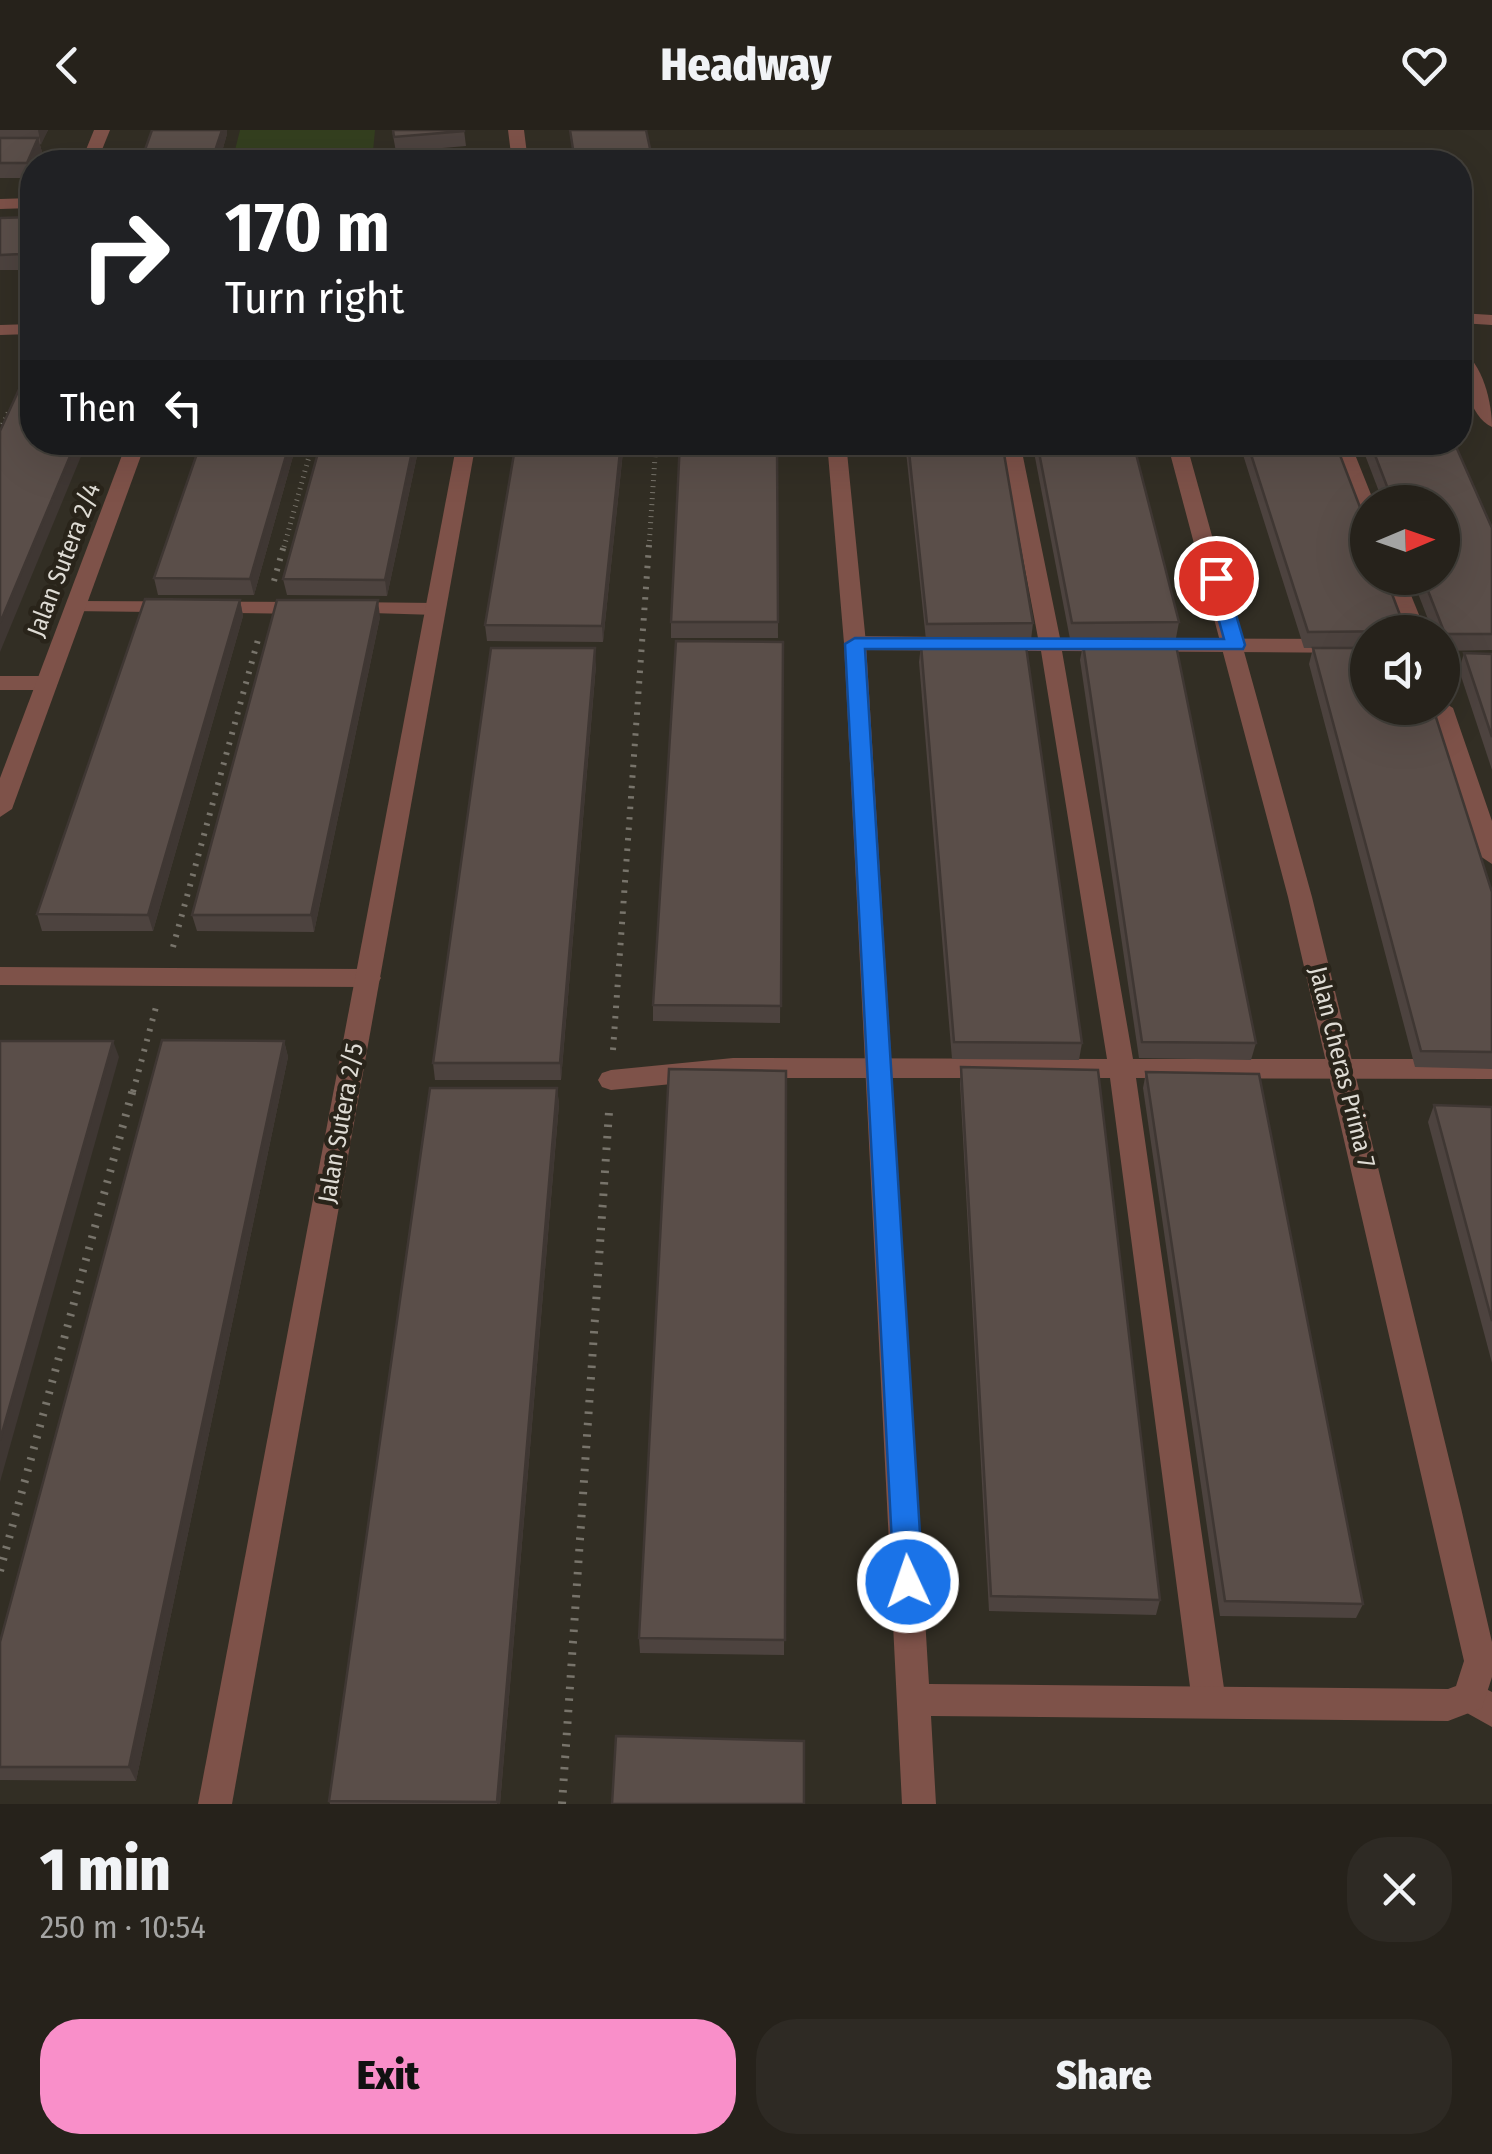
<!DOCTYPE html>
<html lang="en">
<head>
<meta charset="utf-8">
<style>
  :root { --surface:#26221b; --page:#2e2a24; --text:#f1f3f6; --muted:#a4a4a3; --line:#423f3a; --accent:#f98fc9 }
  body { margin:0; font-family:"Fira Sans Condensed",sans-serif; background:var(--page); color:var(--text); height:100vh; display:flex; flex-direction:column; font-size:38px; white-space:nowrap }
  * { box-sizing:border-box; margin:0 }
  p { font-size:32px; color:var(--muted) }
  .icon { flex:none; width:55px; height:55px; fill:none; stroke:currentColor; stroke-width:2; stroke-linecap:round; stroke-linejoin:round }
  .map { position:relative; height:1674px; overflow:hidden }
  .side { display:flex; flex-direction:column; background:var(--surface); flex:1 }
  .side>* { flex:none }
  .guide { position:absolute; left:20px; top:20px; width:1452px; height:305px; border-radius:40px; box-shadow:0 10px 40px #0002,0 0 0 2px var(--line); background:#202124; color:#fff; overflow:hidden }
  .needle { width:65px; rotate:88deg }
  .fabs { position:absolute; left:1350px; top:355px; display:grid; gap:20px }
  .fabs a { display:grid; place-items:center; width:110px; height:110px; border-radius:50%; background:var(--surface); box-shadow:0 10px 40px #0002,0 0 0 2px var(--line); font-size:50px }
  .pin { position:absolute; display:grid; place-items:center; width:85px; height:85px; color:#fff; margin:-42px; border:5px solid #fff; border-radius:50%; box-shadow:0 2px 10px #0007 }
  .me { position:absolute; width:110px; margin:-55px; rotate:357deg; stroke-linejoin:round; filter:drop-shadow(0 0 8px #0008) }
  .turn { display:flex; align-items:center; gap:35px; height:210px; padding:0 40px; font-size:45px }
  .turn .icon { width:130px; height:130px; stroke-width:2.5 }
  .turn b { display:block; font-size:70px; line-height:85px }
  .then { display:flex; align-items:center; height:95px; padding:0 40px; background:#0003; gap:20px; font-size:38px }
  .round { display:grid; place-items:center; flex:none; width:105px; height:105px; border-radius:40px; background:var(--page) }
  .head { display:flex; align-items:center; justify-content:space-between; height:170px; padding:0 40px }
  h1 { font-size:60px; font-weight:800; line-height:75px }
  .cta { display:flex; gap:20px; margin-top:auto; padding:20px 40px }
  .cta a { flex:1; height:115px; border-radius:40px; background:var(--accent); color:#111; font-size:40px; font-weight:800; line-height:115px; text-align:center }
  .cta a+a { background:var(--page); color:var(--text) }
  header { display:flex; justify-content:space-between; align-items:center; height:130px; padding:0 40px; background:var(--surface); font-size:45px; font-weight:800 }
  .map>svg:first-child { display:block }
</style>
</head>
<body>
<header><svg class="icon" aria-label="back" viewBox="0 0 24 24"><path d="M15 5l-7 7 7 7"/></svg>Headway<svg class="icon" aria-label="heart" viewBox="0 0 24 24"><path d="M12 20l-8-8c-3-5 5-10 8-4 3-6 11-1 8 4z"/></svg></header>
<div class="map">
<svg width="1492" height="1674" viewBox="0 0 1492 1674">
  <rect width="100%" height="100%" fill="#322e24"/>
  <path fill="#343f1f" d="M240,0h135l-3,32h-140z"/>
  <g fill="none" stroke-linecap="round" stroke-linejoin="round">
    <g stroke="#78746b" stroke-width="5" stroke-dasharray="1 5" stroke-linecap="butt">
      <path d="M0,300l10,-21"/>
      <path d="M284,417l29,-105"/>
      <path d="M649,417l7,-105"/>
    </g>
    <g stroke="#78746b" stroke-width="6" stroke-dasharray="2.5 8" stroke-linecap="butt">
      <path d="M274,451l10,-36"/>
      <path d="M173,817l86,-311"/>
      <path d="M613,920l36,-505"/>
      <path d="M133,962l23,-85"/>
    </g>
    <g stroke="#78746b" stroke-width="8" stroke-dasharray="2.5 9" stroke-linecap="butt">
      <path d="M0,1441l133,-482"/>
      <path d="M562,1674l47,-692"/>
    </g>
    <g fill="#7e5249" fill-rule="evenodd">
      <path d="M1001,312h19l40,196 308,1v14l-306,-2 71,408h359v20l-356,-1 90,624 -5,11 -12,5 -12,-5 -5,-11 -82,-624h-377l-122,12 -9,-3 -4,-7 4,-7 9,-3 122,-12 374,1 -66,-408 -186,-1 -11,-7 11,-7 183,2z"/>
      <path d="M1331,312h19l24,60h-6v15l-10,-6z"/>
      <path d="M1384,448h20l22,54h-20z"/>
      <path d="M76,471l230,1 10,6 -10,6 -237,-3 -3,-4z"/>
      <path d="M346,472l90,1 10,6 -10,6 -97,-3 -3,-4z"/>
      <path d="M0,546h47l11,7 -11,7h-47z"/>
      <path d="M1442,571l11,7 39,113v43l-12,-8 -49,-148h11z"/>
      <path d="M0,837l368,2 9,3 4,6 -4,6 -9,3 -368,-2z"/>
      <path d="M1470,1551l22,11v35l-34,-19 -5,-11 5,-11z"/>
    </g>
    <g fill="#7e5249" fill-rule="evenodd">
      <path d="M94,0h16l-13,32h-16z"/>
      <path d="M508,0h16l4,32h-16z"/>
      <path d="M32,68v10l-32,1v-10z"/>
      <path d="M1460,183l32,2v10l-32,-2z"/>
      <path d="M32,194v10l-32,1v-10z"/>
      <path d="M1460,221c23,10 32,53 32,76 -23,-10 -32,-54 -32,-76z"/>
      <path d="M127,312h19l-134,367 -12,8v-39z"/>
      <path d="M457,312h19l-244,1362h-34z"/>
      <path d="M827,312h19l20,201 63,1041 519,5 8,-3 8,-25 -176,-764 -121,-455h19l126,455 149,611 31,134v35l-10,31 -34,13 -517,-5 5,88h-34l-58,-1161z"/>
    </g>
  </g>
  <g fill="#4d433f">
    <path d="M0,0h48l-8,15 2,7 -10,10 -1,16h-31z"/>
    <path d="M392,0h72l2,16 -70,6z"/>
    <path d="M227,4l-8,28h-78v-1z"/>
    <path d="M32,87l-7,53h-25v-52z"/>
    <path d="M201,312h96l-43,153h-96l-4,-17z"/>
    <path d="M321,312h99l-33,154 -100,-1 -4,-16z"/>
    <path d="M624,312l-21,200 -116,-1 -2,-16z"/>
    <path d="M777,312l1,196h-107v-16z"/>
    <path d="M905,312h97l31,181 -2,17h-105z"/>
    <path d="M1032,312h101l46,180 -3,16 -106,1z"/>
    <path d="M1239,312h96l71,189v1h-38v16h-40l164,244v177l-77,-2 -106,-403 4,-16h-9z"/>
    <path d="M1360,312h94l38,86v122l-50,1v-19h-9l-21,-54h30v-76h-59z"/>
    <path d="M240,470l3,16 -90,315h-111l-5,-17z"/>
    <path d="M380,487l-66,315 -117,-1 -5,-16z"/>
    <path d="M783,512l-3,381 -127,-2v-16z"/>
    <path d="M1083,514l173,399 -5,17 -112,-2 -59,-398z"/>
    <path d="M921,515l161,398 -3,17 -127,-1 -33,-397z"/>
    <path d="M1464,523l28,1v116l-33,-100z"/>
    <path d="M596,535l-35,415h-126l-2,-17z"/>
    <path d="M284,911l4,16 -152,724 -136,-1v-138z"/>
    <path d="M961,937l199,533 -4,15 -167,-4 -29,-527z"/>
    <path d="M786,941l-2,584 -144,-2 -1,-15z"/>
    <path d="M1146,942l217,532 -7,14 -136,-2 -77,-528z"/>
    <path d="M557,958l2,16 -59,700h-170l-1,-3z"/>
    <path d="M1434,975l58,2v256l-64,-241z"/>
  </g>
  <g fill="#3f3733">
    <path d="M38,0h10l-7,15z"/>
    <path d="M222,0h5v4l-8,28h-6z"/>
    <path d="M38,8l4,14 -4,10h-6l-1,16 -4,-15z"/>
    <path d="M32,98v24l-7,18 -4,-16z"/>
    <path d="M76,312h11l-87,210v-29z"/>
    <path d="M290,312h7l-43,153 -4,-16z"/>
    <path d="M414,312h6l-33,154 -2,-16z"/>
    <path d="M621,312h3l-21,200 -1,-16z"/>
    <path d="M240,470l3,16 -90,315 -5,-16z"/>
    <path d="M378,470l2,17 -66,315 -3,-17z"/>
    <path d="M595,518l1,17 -35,415 -1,-17z"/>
    <path d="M113,911l6,16 -119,425v-42z"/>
    <path d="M284,911l4,16 -152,724 -7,-14z"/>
    <path d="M557,958l2,16 -59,700h-3z"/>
  </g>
  <g fill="#5a4e49" stroke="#3f3733" stroke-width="2.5">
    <path d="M152,0h70l-10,30 -71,1z"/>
    <path d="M393,0h71v1l-70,6z"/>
    <path d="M570,0h76l7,32h-78z"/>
    <path d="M0,8h38l-11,25h-27z"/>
    <path d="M32,87v11l-11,26 -21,1v-37z"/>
    <path d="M32,231v81h44l-76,181v-192z"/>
    <path d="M201,312h89l-40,137 -96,-1z"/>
    <path d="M321,312h93l-29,138 -102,-1z"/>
    <path d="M516,312h105l-19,184 -117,-1z"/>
    <path d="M680,312h97l1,180h-107z"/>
    <path d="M908,312h94l31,181 -106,1z"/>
    <path d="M1037,312h96l46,180 -107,1z"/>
    <path d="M1247,312h88l33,86v50h18l20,53 -98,1z"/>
    <path d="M1370,312h84l38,86v106h-47l-22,-56h19v-76h-49z"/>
    <path d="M145,469l95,1 -92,315 -111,-1z"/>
    <path d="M277,470h101l-67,315h-119z"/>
    <path d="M676,511l107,1 -2,364 -128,-1z"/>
    <path d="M1083,514l93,1 80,398 -114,-1z"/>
    <path d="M921,515l105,1 56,397 -128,-1z"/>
    <path d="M491,518h104l-35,415h-127z"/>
    <path d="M1313,518h55v60h65l59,184v160l-71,-1z"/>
    <path d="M1464,523l28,1v83z"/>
    <path d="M162,910l122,1 -155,726h-129v-125z"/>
    <path d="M0,911h113l-113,399z"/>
    <path d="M961,937l137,3 62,530 -169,-4z"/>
    <path d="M669,939l117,2 -1,569 -146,-2z"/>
    <path d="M1146,942l113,2 104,530 -138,-3z"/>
    <path d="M430,958h127l-60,714 -168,-1z"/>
    <path d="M1434,975l58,2v214z"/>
    <path d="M616,1606l188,5v63h-192z"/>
  </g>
  <path fill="#1a73e8" stroke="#114b97" stroke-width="2.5" d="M1216,442l9,6 20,67 -2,4h-378l58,933 -4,9 -11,4 -10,-4 -4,-9 -49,-938 10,-6 369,1 -17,-61z"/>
  <g text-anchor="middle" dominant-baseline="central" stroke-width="9" stroke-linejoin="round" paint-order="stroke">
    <g font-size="25" fill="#dedbd4" stroke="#29241a">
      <text transform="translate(64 430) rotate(-69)">Jalan Sutera 2/4</text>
      <text transform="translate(1342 937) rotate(76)">Jalan Cheras Prima 7</text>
      <text transform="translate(341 993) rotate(-80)">Jalan Sutera 2/5</text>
    </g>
  </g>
</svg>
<div class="fabs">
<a><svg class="needle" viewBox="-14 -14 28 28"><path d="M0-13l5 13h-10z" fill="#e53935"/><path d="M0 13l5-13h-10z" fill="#a4a4a3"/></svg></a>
<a><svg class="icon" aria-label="sound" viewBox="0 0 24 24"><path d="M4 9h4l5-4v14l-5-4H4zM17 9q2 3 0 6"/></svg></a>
</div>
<div class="pin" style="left:1216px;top:448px;background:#d93025"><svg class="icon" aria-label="arrive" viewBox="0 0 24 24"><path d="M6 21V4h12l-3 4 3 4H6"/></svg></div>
<svg class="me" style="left:908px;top:1452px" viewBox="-20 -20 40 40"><circle r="17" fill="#1a73e8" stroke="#fff" stroke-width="3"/><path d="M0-11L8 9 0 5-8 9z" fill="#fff"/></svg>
<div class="guide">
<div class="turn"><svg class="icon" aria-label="right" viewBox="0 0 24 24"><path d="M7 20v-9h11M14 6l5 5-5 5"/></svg><div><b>170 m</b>Turn right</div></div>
<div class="then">Then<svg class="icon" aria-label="left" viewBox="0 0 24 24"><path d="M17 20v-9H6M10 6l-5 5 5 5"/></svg></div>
</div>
</div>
<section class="side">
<div class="head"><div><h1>1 min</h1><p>250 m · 10:54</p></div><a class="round"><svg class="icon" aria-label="close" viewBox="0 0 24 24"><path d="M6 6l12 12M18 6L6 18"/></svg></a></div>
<div class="cta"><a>Exit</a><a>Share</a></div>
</section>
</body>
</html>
